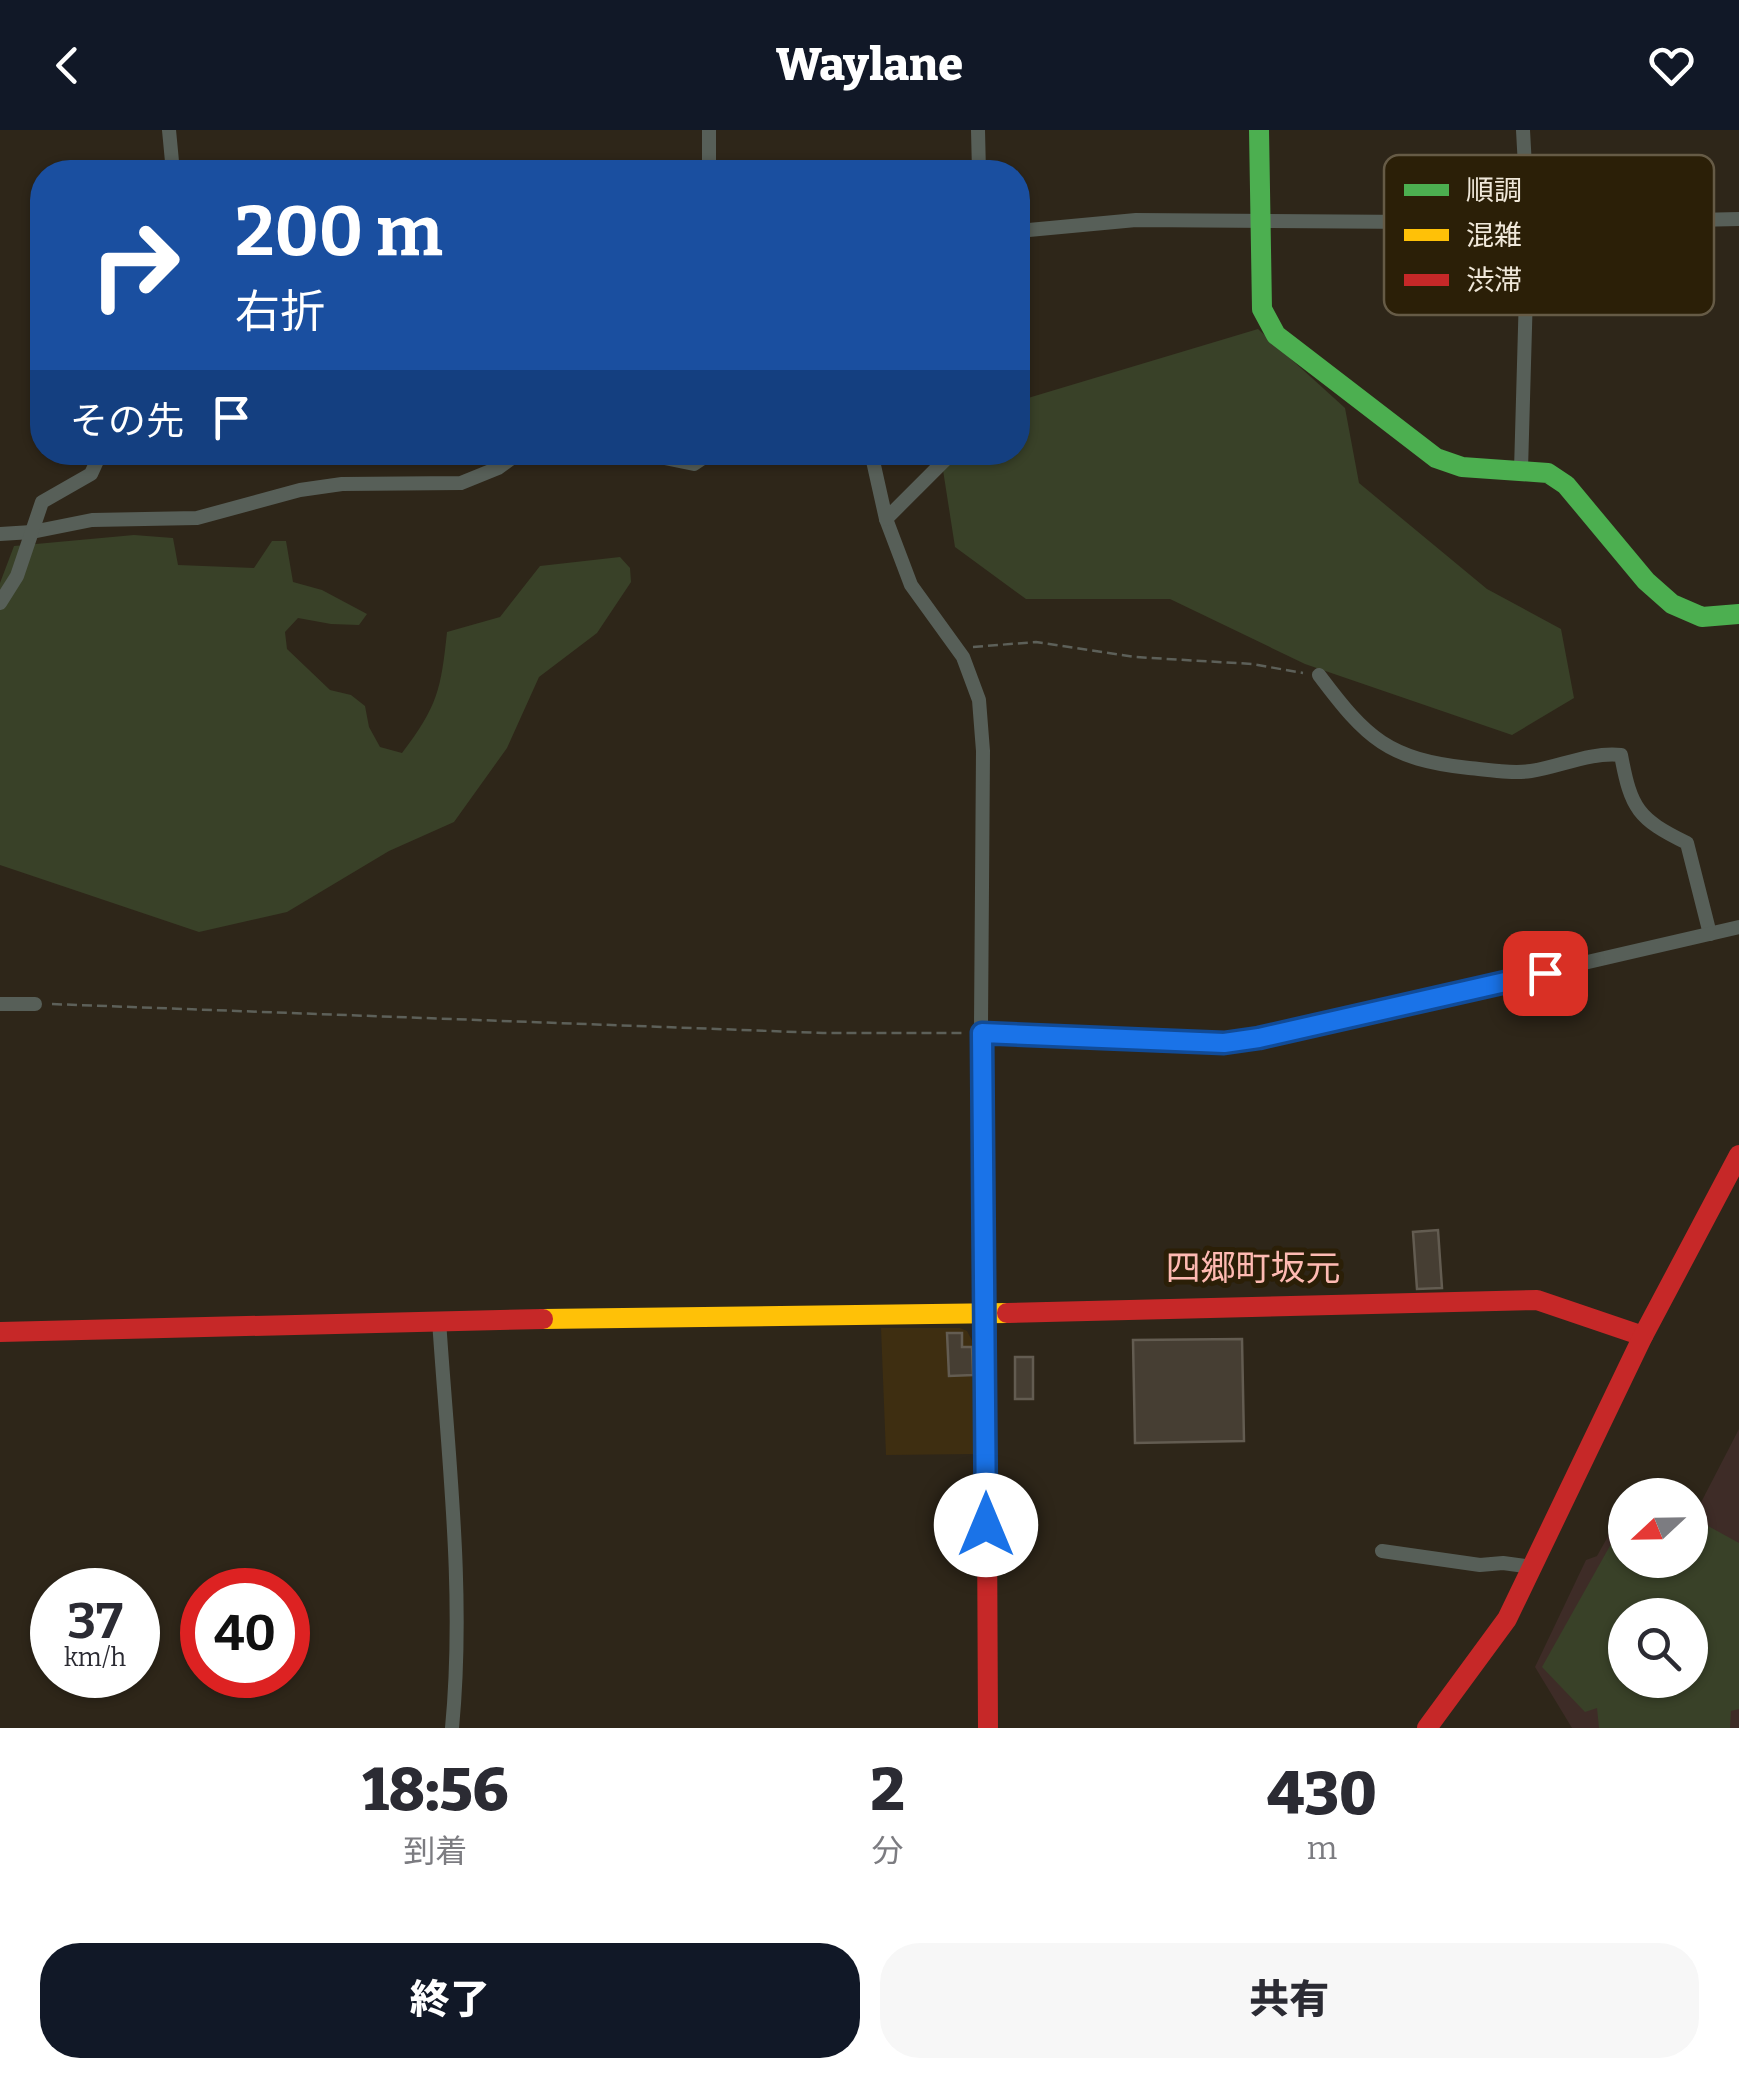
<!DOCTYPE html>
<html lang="ja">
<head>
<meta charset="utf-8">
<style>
  :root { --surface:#fff; --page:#f7f7f7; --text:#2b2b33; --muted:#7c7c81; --accent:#111827 }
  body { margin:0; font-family:Bitter,"Noto Sans JP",serif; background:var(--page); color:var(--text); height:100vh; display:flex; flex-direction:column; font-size:38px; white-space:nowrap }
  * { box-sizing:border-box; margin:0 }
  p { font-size:32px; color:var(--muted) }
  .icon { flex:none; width:55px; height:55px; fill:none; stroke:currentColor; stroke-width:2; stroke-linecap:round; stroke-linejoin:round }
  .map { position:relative; height:1598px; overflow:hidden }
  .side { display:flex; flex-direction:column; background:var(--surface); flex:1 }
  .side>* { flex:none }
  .top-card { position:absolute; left:30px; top:30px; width:1000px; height:305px; border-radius:40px; box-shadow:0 2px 8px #0004; background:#1a4fa0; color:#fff; overflow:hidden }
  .needle { width:65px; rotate:248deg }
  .fabs { position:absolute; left:1608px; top:1348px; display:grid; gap:20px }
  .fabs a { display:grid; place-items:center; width:100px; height:100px; border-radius:50%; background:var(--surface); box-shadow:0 2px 8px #0004; font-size:50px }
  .speed { position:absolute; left:30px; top:1438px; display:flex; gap:20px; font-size:50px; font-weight:700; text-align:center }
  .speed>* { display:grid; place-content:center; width:130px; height:130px; border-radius:50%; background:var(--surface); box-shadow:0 2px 8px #0004; line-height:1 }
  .speed small { font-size:25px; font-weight:400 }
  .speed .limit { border:15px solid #d22; background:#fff; color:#111 }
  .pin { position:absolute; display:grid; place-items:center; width:85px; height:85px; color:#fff; margin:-42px; border-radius:20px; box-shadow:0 5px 15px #0006 }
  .me { position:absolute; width:110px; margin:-55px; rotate:0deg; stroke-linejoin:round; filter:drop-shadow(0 0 8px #0008) }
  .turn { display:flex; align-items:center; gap:35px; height:210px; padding:0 40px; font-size:45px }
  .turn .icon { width:130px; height:130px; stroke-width:2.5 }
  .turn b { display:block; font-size:70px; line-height:85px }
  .then { display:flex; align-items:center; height:95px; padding:0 40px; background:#0003; gap:20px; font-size:38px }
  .eta { display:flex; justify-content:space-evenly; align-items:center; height:170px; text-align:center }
  .eta b { font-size:60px; font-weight:800; line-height:70px }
  .action { display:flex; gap:20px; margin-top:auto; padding:20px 40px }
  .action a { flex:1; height:115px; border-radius:40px; background:var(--accent); color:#fff; font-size:40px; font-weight:800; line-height:115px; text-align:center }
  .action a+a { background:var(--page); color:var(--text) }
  header { display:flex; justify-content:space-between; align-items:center; height:130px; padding:0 40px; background:var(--accent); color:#fff; font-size:45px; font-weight:800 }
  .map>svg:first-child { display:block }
</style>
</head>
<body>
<header><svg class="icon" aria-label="back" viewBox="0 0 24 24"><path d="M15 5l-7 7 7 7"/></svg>Waylane<svg class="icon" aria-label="heart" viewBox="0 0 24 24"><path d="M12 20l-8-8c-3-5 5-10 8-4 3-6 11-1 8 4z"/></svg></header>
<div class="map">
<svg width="1739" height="1598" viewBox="0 0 1739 1598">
  <rect width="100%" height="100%" fill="#2e2619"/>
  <path fill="#3e2e11" d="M881,1198h79l7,3 8,15 1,108 -90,1z"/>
  <path fill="#3e2c27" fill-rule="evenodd" d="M1739,1299v299h-167l-37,-61 51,-107 11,-4 28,-50v54h65v-48l5,2zM1625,1485h65v65h-65z"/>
  <g fill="#394128" fill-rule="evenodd">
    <path d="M1258,199l87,79 14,75 128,106 74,40 13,69 -62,37 -207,-71 -135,-65h-144l-71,-52 -12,-77 12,-17 63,-1v-51z"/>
    <path d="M134,405l39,3 5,27 76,3 18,-27h14l7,41 29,8 45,24 -8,11 -28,-1 -33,-6 -13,14 2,17 43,41 21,5 14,11 4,21 11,20 22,6c36,-47 39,-64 45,-121l53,-15 40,-51 80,-9 10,11 1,14 -34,51 -58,44 -32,71 -53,74 -65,29 -102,61 -88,20 -199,-67v-282l14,-37z"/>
    <path d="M1690,1386l49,27v166l-8,2 -1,17h-131l-2,-20 -12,4 -43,-45 83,-148v41h65zM1625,1485h65v65h-65z"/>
  </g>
  <g fill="#463e33" stroke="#635c51" stroke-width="2.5">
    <path d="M1438,1100l4,58 -25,1 -4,-57z"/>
    <path d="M947,1203h15v14h10l1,28 -24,1z"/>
    <path d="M1242,1209l2,102 -109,2 -2,-103z"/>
    <rect x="1015" y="1227" width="18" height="42"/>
  </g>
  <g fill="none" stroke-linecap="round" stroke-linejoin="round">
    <g stroke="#5d6059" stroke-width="2.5" stroke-dasharray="10 5" stroke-linecap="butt">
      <path d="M973,517l63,-5 99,15 117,7 51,9"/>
      <path d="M52,874l771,29h140"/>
    </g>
    <g stroke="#575f58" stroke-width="14">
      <path d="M169,0l4,42"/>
      <path d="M709,0v42"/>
      <path d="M978,0l1,42"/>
      <path d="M1018,101l118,-11 428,3 175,-4"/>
      <path d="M635,322l59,12 18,-12"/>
      <path d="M871,322l15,67 25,66 52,72 16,43 4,51 -2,274 5,287"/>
      <path d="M1521,340l7,-248 -5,-92"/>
      <path d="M886,389l67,-67"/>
      <path d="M0,404l32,-2 60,-12 105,-2 103,-28 42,-6 119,-1 37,-15 22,-16"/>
      <path d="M0,473l17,-27 25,-74 49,-28 10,-22"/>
      <path d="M1319,545c48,64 69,84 150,93 21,2 42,6 62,3 31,-5 58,-19 90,-16 10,54 17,64 66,88l23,91"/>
      <path d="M0,874h35"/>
      <path d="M982,903l243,10 34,-5 480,-111"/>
      <path d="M439,1190c9,136 26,273 13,408"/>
      <path d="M1382,1421l98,14 23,-2 29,4"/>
    </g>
    <path stroke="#4caf50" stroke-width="20" d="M1259,0l3,179 14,26 160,123 26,9 86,6 18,12 80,96 26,23 30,13 37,-3"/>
    <path stroke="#ffc107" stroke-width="20" d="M543,1189l464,-6"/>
    <g stroke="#c62828" stroke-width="20">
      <path d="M986,1182l2,416"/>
      <path d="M1007,1183l530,-13 106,36"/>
      <path d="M0,1202l543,-13"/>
      <path d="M1427,1598l80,-109 136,-283 96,-181"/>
    </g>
  </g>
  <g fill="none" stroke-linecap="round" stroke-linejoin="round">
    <defs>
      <path id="route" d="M986,1395l-4,-492 242,10 35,-5 286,-65"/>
    </defs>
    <use href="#route" stroke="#114b97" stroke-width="25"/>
    <use href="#route" stroke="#1a73e8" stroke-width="18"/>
  </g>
  <g text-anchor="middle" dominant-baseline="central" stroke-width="10" stroke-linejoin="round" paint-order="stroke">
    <g font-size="35" fill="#febab2" stroke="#2b1f07">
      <text x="1253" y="1138">四郷町坂元</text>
    </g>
  </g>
  <rect x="1384" y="25" width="330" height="160" rx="15" fill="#2b1f07" stroke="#665b46" stroke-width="2.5"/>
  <rect x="1404" y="54" width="45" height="12" fill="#4caf50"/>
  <rect x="1404" y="99" width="45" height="12" fill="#ffc107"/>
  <rect x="1404" y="144" width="45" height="12" fill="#c62828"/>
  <g font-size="28" fill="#f0e8da">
    <text x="1466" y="70">順調</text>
    <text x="1466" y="115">混雑</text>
    <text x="1466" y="160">渋滞</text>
  </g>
</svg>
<div class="fabs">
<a><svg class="needle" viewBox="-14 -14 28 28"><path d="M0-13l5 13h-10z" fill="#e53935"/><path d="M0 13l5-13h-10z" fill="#7c7c81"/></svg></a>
<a><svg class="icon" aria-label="search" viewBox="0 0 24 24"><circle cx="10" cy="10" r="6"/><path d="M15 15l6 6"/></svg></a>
</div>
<div class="speed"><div>37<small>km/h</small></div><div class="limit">40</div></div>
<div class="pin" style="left:1545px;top:843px;background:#d93025"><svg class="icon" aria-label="arrive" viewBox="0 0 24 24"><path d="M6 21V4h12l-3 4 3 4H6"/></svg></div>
<svg class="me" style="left:986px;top:1395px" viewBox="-20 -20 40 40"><circle r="19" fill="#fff"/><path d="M0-13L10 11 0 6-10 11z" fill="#1a73e8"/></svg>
<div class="top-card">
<div class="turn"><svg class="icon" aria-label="right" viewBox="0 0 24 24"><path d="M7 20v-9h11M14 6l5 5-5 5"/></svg><div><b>200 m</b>右折</div></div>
<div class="then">その先<svg class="icon" aria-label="arrive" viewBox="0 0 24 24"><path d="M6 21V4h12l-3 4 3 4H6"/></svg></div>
</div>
</div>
<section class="side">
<div class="eta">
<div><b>18:56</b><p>到着</p></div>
<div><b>2</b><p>分</p></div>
<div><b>430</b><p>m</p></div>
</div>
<div class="action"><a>終了</a><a>共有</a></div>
</section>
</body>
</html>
